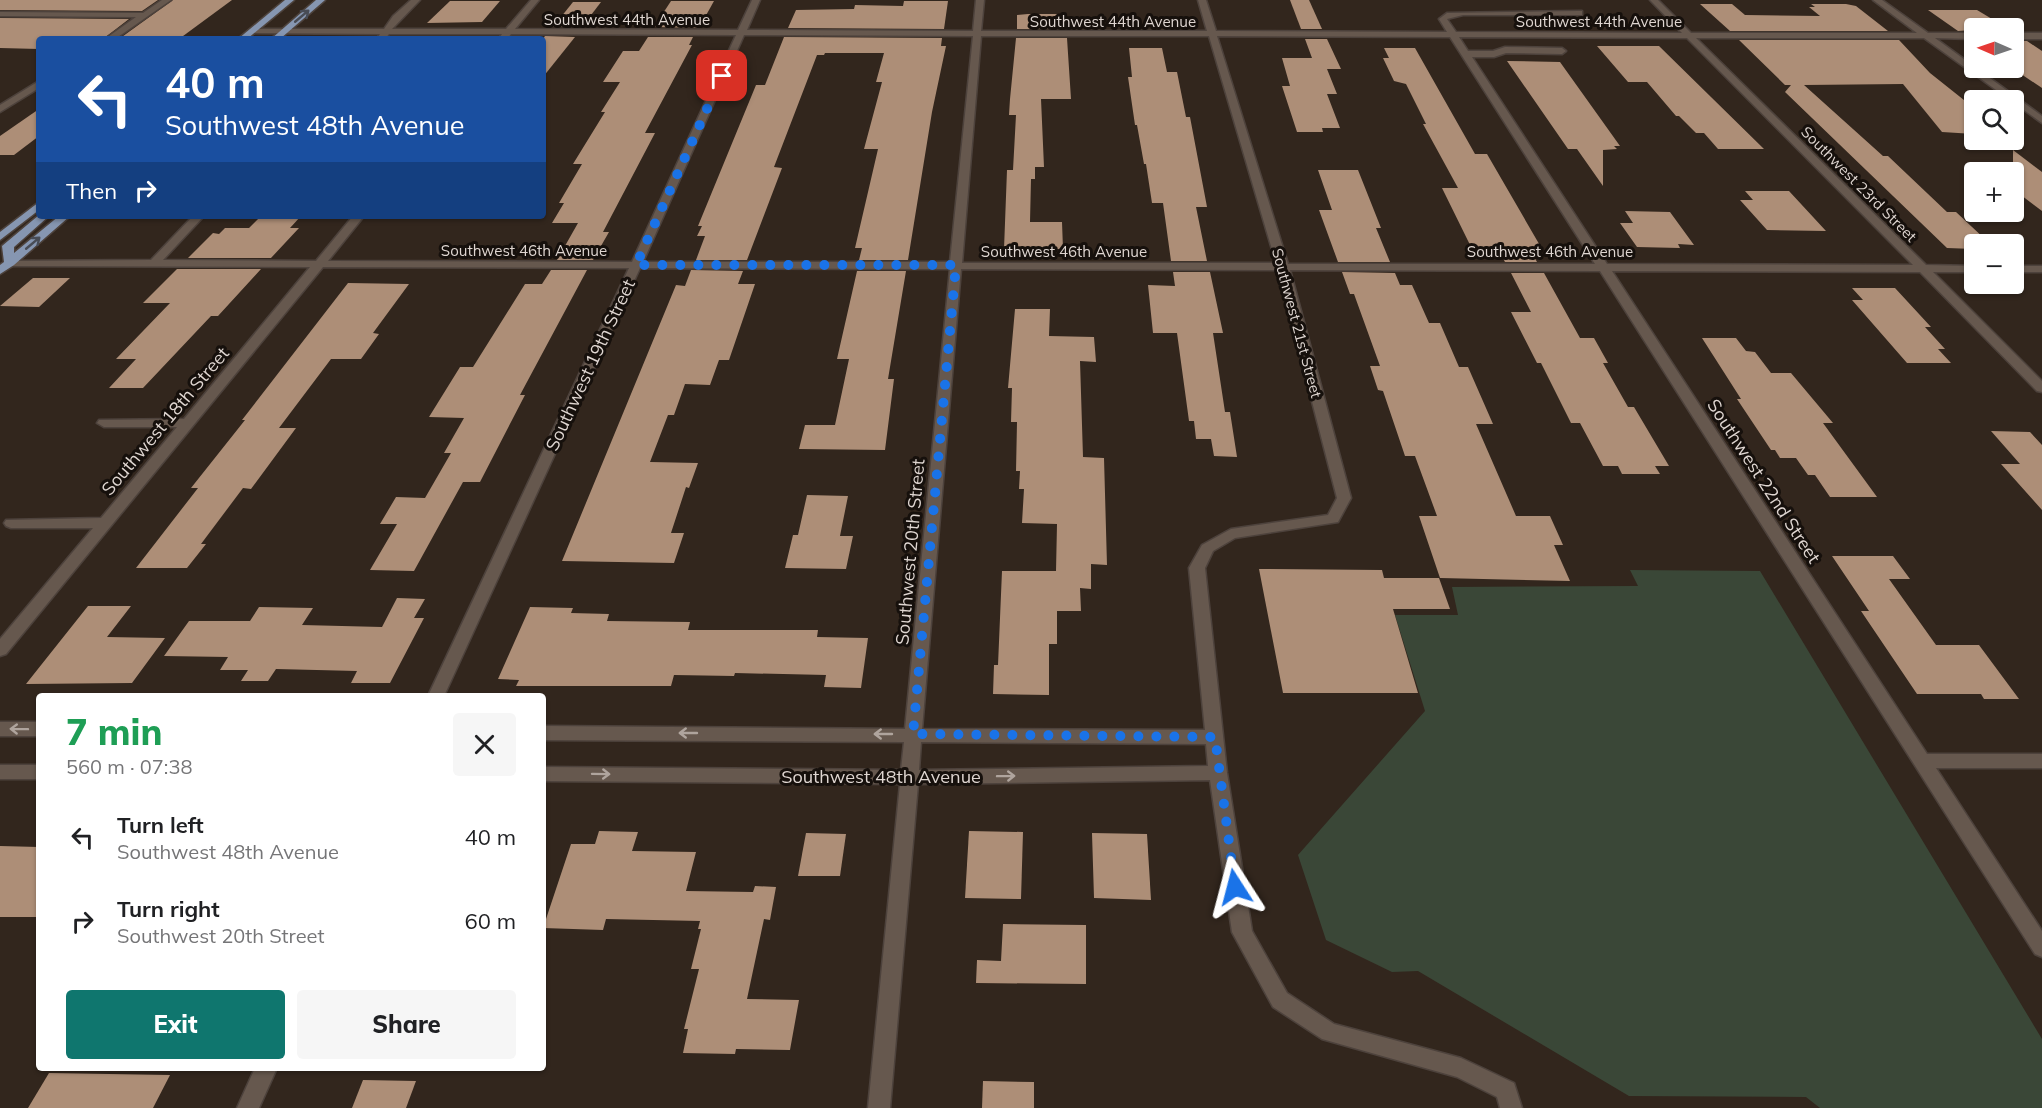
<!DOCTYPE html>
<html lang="en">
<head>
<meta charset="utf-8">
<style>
  :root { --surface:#fff; --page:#f6f6f6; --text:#202124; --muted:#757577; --accent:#0f766e }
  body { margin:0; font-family:Mulish,sans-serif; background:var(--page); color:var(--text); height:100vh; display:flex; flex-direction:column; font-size:22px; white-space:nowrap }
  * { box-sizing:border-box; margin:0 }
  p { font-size:20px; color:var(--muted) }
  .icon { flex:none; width:33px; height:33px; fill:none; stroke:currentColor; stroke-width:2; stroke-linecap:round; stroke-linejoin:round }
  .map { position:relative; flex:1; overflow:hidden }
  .side { position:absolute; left:36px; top:693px; width:510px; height:378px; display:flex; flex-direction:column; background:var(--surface); border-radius:6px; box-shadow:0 2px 4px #0004 }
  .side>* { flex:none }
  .hud { position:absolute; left:36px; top:36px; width:510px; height:183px; border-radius:6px; box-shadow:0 2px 4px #0004; background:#1a4fa0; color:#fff; overflow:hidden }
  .needle { width:39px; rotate:272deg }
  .controls { position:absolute; left:1964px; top:18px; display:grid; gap:12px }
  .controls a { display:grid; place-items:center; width:60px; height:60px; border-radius:6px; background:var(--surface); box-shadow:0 2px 4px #0004; font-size:30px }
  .pin { position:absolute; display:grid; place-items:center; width:51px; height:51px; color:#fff; margin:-26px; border-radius:12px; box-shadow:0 3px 9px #0006 }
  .me { position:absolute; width:66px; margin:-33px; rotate:351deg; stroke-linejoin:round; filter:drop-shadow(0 0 4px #0008) }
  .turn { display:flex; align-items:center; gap:21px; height:126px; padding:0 30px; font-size:27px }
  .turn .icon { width:78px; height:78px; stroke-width:2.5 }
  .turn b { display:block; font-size:42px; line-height:51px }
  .then { display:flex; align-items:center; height:57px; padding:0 30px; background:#0003; gap:12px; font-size:22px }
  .round { display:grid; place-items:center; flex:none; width:63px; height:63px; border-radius:6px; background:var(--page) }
  .headline { display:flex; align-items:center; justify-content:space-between; height:102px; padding:0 30px }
  h1 { font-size:36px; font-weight:800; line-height:45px; color:#1e9e55 }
  .primary-button { display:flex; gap:12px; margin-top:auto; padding:12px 30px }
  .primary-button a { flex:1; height:69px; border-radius:6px; background:var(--accent); color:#fff; font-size:24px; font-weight:800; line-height:69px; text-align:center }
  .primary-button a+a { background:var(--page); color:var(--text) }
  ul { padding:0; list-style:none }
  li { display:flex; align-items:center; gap:18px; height:84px; padding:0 30px }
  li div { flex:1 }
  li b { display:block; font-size:22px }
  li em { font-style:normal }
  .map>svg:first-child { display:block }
</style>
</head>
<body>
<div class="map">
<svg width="2042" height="1108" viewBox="0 0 2042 1108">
  <rect width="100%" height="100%" fill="#32261d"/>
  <path fill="#3a4737" d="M1630,570l130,1 282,468v69h-222l-14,-11 -177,-1 -211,-125 -26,1 -66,-32 -28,-85 127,-144 -30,-96h63l-6,-28 186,-1z"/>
  <g fill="#ad8e77">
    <path d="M0,0h158l-16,11 -142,-1z"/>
    <path d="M173,0h59l-53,39h-60z"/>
    <path d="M1290,0h19l13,29h-21z"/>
    <path d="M450,1h50l-18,21 -55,1z"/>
    <path d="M671,1h43l-15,27 -45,-1z"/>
    <path d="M904,1h44l-4,28 -156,-1 8,-18 58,-1 1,-4 48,1z"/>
    <path d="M573,2h28l-19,25h-29z"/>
    <path d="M1700,4h32l13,11 75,1 -11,-9h6l-4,-3h35l10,2 32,25h-158z"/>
    <path d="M1928,10h49l30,18 -49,3z"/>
    <path d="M1028,14h38l1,15h-50v-14z"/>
    <path d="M0,18l129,1 -26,20h-64v10l-39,-1z"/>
    <path d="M545,36l30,1 -32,40v-38z"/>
    <path d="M648,37h45l-4,8h3l-47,88h10l-52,99h6l-16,28h-36l21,-37h-26l12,-20h-5l23,-39h-9l32,-52h-4l19,-30h-17l20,-31h16z"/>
    <path d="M784,37l158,1 -1,8h5l-14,66 -24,148h-49l3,-12h-7l23,-99h-14l18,-67h-6l8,-29h-59l-1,2h-7l-43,112 8,1 -35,92h-51l9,-24h-8l5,-10h-4l58,-141h9z"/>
    <path d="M1016,38h51l4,61h-30l3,68h-9v12h-4l-1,43h32l1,27h-59l3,-79h6l3,-55h-7l1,-16z"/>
    <path d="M1305,39h22l14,30h-14l10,25h-10l13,34h-18l1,4h-26l-15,-46h8l-8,-28h30z"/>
    <path d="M1739,40h160l31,33 44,35v26l-32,-2 -39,-48 -99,1 79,71h5l59,56h9l31,29h-13v8l-27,-1 -162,-156 6,-7h-6z"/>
    <path d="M2013,41h14l15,10v37l-30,-20z"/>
    <path d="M1597,46h62l105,103h-46l-14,-16h-8l-17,-17h-3l-29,-34h-19z"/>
    <path d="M1129,48h33l5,24h10l9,45h4l17,90h-11l11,54h-36l-8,-58h-11l-6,-39h-2l-7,-39h-2l-7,-48h4z"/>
    <path d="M1384,48h31l60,106h12l55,95h-12l7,13h-32l-6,-11h-26l-31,-63h16l-35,-64h3l-20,-40 -12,-3 -11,-23h6z"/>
    <path d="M1507,61l53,1 60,84h-6l3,3 -14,1v36l-26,-37h-9z"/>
    <path d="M39,109v27l-25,19h-14v-19z"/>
    <path d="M2013,150l29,22v39l-29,-22z"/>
    <path d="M1318,170h40l23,58h-5l14,34h-52l-19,-52h13z"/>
    <path d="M1745,191h44l37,40 -59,-1 -27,-30h13z"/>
    <path d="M1625,211l45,1 24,33 -16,-1 2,4 -43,-1 -17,-24h13z"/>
    <path d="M261,216h40l-11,12h9l-28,30h-83l25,-25 6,1 6,-6h24z"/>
    <path d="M177,269h84l-43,47h-7l-68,72h-34l27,-29h-20l54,-56h-27z"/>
    <path d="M551,270h36l-67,125h5l-45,87h-17l-49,89 -44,-1 27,-46h-17l16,-27 29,1 26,-45h-7l20,-35 -35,-1 31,-50h13l52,-83h17z"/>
    <path d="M691,270l52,1 -5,13h17l-26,76h-10l-9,25 -25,-1 -11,31h-6l-18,47 48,1 -9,25 -3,-1 -15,46h13l-10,30 -112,-2 114,-276 9,1z"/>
    <path d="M857,271h49l-18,108h6l-9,71 -86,-1 6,-24h30l14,-66h-12z"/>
    <path d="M1173,272h37l13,61h-10l12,79h5l7,45 -23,-1 -3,-17h-15l-2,-18h-5l-12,-88h-24l-5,-48 27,1z"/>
    <path d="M1342,272l53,1 5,12h12l17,38h11l19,44h9l25,57h-17l40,92h34l13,29h-9l16,36 -130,-3 -21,-62h18l-22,-60h-10l-22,-65 -5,-1 -8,-24h10l-26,-72h-4z"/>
    <path d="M1511,273h33l36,65h14l14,25h-5l25,44h6l35,59h-14l5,8h-38l-4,-8h-15l-23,-43h-9l-30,-60h-4l-26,-51h20z"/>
    <path d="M33,278h37l-31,29 -39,-1z"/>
    <path d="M348,283l61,1 -36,49 6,1 -18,25h-30l-52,69h17l-45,61 -8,-1 -42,56h5l-19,24h-51l62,-80h-7l54,-68h-3z"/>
    <path d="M1852,288h43l36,39h-6l20,22h-7l13,14h-44l-55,-63h11z"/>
    <path d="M1015,309h35l-1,27 45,1 2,25 -16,-1 3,96 21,1 3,107 -16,-1v25l-11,-1 1,23h-24v33h-8v51l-56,-1 1,-29h4l4,-94h54l1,-47 -35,-1 2,-34h-5l1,-18h-4l1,-49h-6l1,-34h-4z"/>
    <path d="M1702,338h34l10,13 9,1 16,21h20l42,50h-10l54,74h-47l-15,-22h-7l-12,-17h-16l-5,-8h-4l-34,-51h4z"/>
    <path d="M1991,431l39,1 12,13v65l-41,-46h19z"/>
    <path d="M807,495l41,1 -8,40h13l-7,33 -61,-1 8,-33h5z"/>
    <path d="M1832,556h61l17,23h-21l47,66h43l40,54h-35l-3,-5h-64l-56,-83h8z"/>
    <path d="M1259,569l123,1 2,8h55l11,31h-57l25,84h-135z"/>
    <path d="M397,598l28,1 -11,19h10l-34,65h-39l6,-12 -81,-2 -8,12h-27l7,-11h-28l8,-13 -64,-1 25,-35h61l9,-14 54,1 -11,17 80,2z"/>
    <path d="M88,606h43l-24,31 58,1 -33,45 -106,1z"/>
    <path d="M530,607l43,1 -2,5 38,1 -2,7 83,1 -2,8h130l-1,7 51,1 -7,50 -37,-1 2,-12 -91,-2 -1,3 -60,-1 -3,11h-155l3,-6 -21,-1z"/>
    <path d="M599,831l39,1 -6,19 64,1 -10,39 67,1 2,-6 21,1 -6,33 -6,-1 -17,80 52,1 -9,50 -54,-1 -1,5 -52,-1 5,-24h-4l15,-60h-8l10,-40h-3l2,-8 -94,-2 -3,11 -60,-2 28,-84h24z"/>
    <path d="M969,831l54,1 -2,67 -56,-1z"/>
    <path d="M806,833l40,1 -6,42h-42z"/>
    <path d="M1092,833l55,1 4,66 -57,-2z"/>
    <path d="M0,846l39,1v70h-39z"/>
    <path d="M1003,924l83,1v59l-110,-1 1,-23 24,1z"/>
    <path d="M49,1073l121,2 -17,33h-125z"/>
    <path d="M363,1080l53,1 -10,27h-54z"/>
    <path d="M983,1081l51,1v26h-52z"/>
  </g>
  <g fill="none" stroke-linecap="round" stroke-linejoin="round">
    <defs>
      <g id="minor">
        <path d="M162,0h9l-56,39h-10l31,-22 -136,-1v-4l143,1z"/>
        <path d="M411,0h9l-28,29h114l25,-29h8l-24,29 223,1 14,-30h8l-13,30 226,1 3,-31h8l-3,31h226l-9,-31h8l10,31 231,1 -8,-13 8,-6 132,-2h3v4h-119l-16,4 9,13 226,1 -32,-33h8l33,33h226l-44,-33h9l46,33h46v6l-39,-1 107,78v7l-118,-85h-228l230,227 48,1v6h-41l109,109v11l-5,-1 -117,-119 -308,-1 315,483h115v14h-106l106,163v26l-7,-3 -435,-683 -310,-1 61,228 -13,24 -103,16 -22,13 -8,17 22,205 25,158 35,62 47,31 127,34 53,25 8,25h-22l-3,-11 -40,-20 -135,-38 -49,-32 -41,-75 -22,-152 -292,4 -28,324h-22l32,-324 -357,-3v-14l358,3 3,-28 -361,-2v-14l362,3 45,-460 -310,-1 -196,428h-16l201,-428 -306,-1 -317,387 -6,2v-17l93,-111h-82l-5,-2 -2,-3 2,-3 95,-2 76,-91h-73l-7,-4 2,-3 85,-1 126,-152 -300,-1 -6,-3 2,-2 145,-1 42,-44h11l-41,44 153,1 37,-45h11l-36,45 304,1 104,-227 -225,-1 -4,5h-5l-2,-2 2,-3h-113l-4,5h-5l-2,-2 2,-3 -128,-1 -4,-2 4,-2h132l9,-13zM744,35l229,1 -23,226h-307zM981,36h228l67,227h-314zM1217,36l233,1 145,227h-307zM1459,37l228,1 226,227 -306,-1 -135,-207h22l12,-4 56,1 4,-3 -4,-3 -57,-1 -12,4h-25zM961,269l317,1 59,228 -9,17 -97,14 -29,16 -13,23 16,162 -283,-1zM921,742l285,2 2,22 -289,4z"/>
        <rect x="2013" y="33" width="29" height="6"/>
        <path d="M39,81v7l-39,24v-7z"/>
        <rect x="2013" y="266" width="29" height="6"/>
        <rect x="0" y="722" width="39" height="14"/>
        <rect x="0" y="765" width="39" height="14"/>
        <path d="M255,1068h22l-18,40h-22z"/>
      </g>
      <g id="major">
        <path d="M285,0h9l-47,39h-9z"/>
        <path d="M316,0h9l-45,39h-9z"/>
        <path d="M39,202v8l-39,30v-8z"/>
        <path d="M39,215l10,1 -35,31v6l45,-37h11l-56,49 -14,9v-9l4,-3 -2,-16z"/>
      </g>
    </defs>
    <use href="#minor" stroke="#4d423c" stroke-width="3"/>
    <use href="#major" stroke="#4d423c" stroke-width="3"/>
    <use href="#minor" fill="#66584e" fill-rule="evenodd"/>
    <use href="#major" fill="#8696b1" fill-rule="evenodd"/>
  </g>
  <defs><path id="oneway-shaft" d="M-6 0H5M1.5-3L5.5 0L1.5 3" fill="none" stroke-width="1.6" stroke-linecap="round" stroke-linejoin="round" transform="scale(1.5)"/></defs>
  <g stroke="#484c56">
    <use href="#oneway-shaft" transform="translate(302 16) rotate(-40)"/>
    <use href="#oneway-shaft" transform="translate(33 243) rotate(-40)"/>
  </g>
  <g stroke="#afa49d">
    <use href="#oneway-shaft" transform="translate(19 729) rotate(-179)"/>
    <use href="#oneway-shaft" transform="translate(688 733) rotate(-180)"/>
    <use href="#oneway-shaft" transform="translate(883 734) rotate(-180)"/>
    <use href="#oneway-shaft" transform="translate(601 774) rotate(1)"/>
    <use href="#oneway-shaft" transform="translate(1006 776) rotate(-1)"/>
  </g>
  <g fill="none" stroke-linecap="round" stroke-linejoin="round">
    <path stroke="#1a73e8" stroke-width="10" stroke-dasharray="0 18" d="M722,76l-86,189h320l-43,469 302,3 20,150"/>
  </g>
  <g text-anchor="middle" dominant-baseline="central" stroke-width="6" stroke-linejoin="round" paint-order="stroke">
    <g font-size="15" fill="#dfd6d1" stroke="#16100c">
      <text x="627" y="19">Southwest 44th Avenue</text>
      <text x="1113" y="21">Southwest 44th Avenue</text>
      <text x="1599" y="21">Southwest 44th Avenue</text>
      <text transform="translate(1859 184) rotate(45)">Southwest 23rd Street</text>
      <text x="524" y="250">Southwest 46th Avenue</text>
      <text x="1064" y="251">Southwest 46th Avenue</text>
      <text x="1550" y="251">Southwest 46th Avenue</text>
      <text transform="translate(1297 323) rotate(75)">Southwest 21st Street</text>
    </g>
    <g font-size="18" fill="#dfd6d1" stroke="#16100c">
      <text transform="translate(590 365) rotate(-65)">Southwest 19th Street</text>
      <text transform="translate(165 421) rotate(-50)">Southwest 18th Street</text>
      <text transform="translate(1764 481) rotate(57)">Southwest 22nd Street</text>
      <text transform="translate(910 552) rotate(-85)">Southwest 20th Street</text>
      <text x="881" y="776">Southwest 48th Avenue</text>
    </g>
  </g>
</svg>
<div class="controls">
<a><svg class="needle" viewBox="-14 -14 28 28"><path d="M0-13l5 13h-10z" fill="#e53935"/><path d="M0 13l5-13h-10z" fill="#757577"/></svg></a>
<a><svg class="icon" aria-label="search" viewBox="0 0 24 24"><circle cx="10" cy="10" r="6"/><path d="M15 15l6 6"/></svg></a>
<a>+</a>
<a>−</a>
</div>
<div class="pin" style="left:722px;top:76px;background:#d93025"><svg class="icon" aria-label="arrive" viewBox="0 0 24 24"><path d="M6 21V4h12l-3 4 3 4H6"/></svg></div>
<svg class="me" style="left:1235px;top:887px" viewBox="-20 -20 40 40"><path d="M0-17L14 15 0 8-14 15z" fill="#1a73e8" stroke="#fff" stroke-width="4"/></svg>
<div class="hud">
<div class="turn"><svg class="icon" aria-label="left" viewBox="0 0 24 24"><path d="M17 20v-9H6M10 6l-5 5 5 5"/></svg><div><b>40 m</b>Southwest 48th Avenue</div></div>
<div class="then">Then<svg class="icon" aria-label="right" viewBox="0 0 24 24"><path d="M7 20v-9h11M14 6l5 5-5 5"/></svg></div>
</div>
<section class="side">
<div class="headline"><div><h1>7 min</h1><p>560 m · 07:38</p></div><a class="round"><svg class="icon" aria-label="close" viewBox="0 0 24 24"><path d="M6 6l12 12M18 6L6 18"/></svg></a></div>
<ul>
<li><svg class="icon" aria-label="left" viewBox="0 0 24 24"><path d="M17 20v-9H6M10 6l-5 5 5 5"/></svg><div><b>Turn left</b><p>Southwest 48th Avenue</p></div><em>40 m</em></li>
<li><svg class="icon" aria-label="right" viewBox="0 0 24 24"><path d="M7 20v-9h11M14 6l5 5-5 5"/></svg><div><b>Turn right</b><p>Southwest 20th Street</p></div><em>60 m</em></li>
</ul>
<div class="primary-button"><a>Exit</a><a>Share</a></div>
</section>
</div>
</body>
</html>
